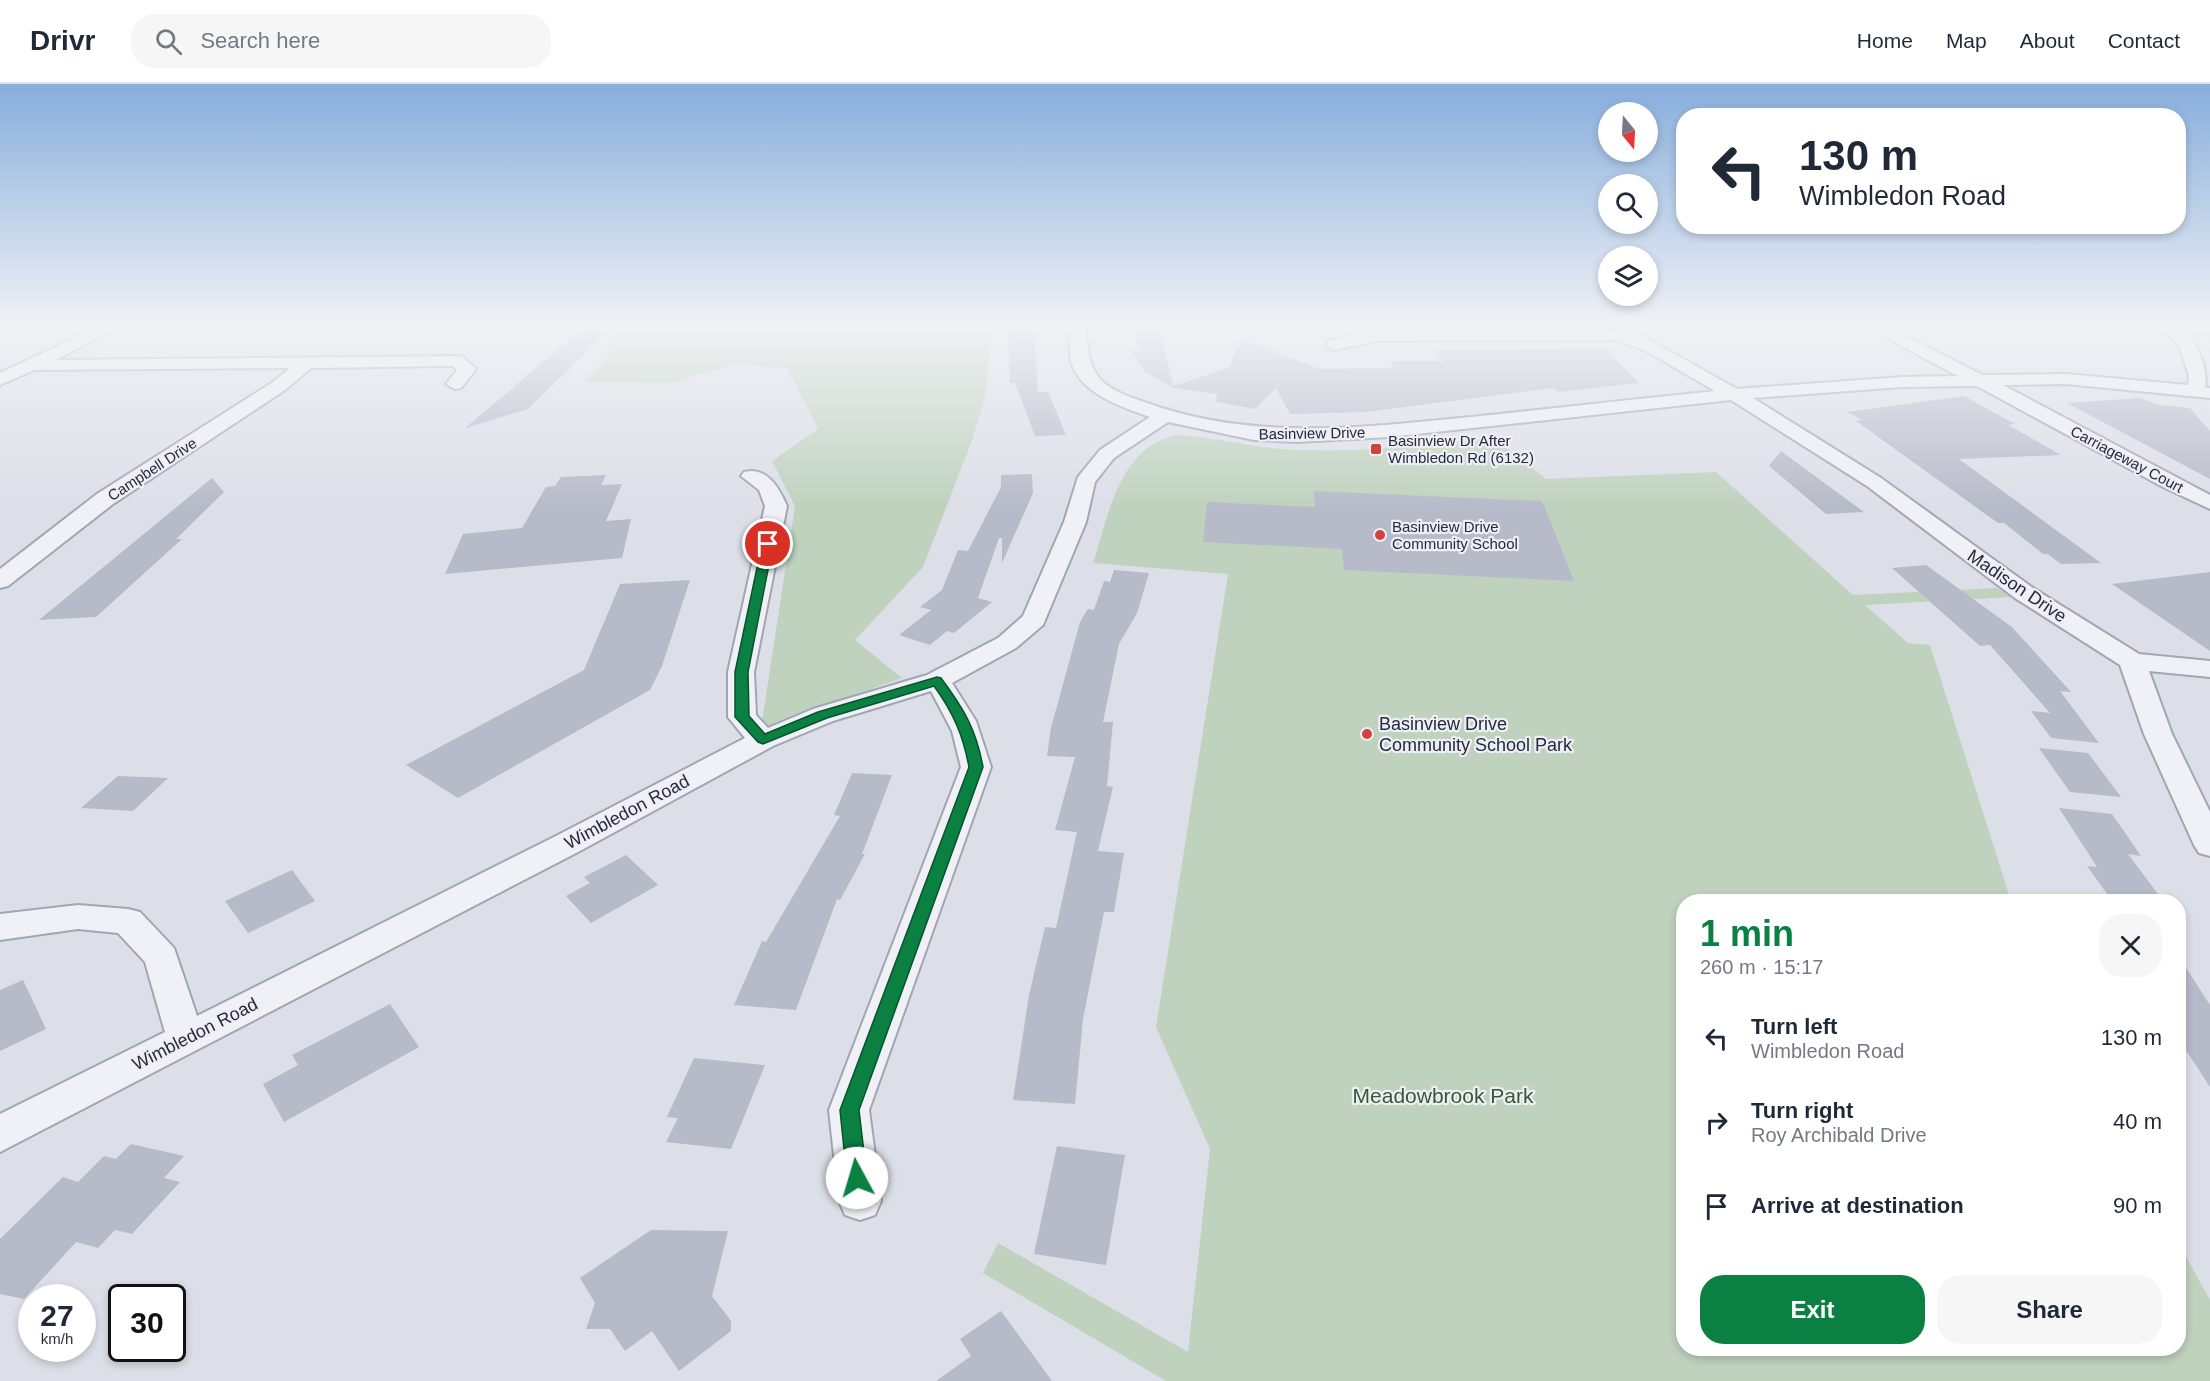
<!DOCTYPE html>
<html lang="en">
<head>
<meta charset="utf-8">
<style>
  :root { --surface:#fff; --page:#f6f6f7; --text:#1f2937; --muted:#747a83; --line:#e0e1e3; --accent:#0b8043 }
  body { margin:0; font-family:Helvetica,sans-serif; background:var(--page); color:var(--text); height:100vh; display:flex; flex-direction:column; font-size:22px; white-space:nowrap }
  * { box-sizing:border-box; margin:0 }
  p { font-size:20px; color:var(--muted) }
  .icon { flex:none; width:33px; height:33px; fill:none; stroke:currentColor; stroke-width:2; stroke-linecap:round; stroke-linejoin:round }
  .map { position:relative; flex:1; overflow:hidden }
  .side { position:absolute; left:1676px; top:810px; width:510px; height:462px; display:flex; flex-direction:column; background:var(--surface); border-radius:24px; box-shadow:0 3px 9px #0003 }
  .side>* { flex:none }
  .hud { position:absolute; left:1676px; top:24px; width:510px; height:126px; border-radius:24px; box-shadow:0 3px 9px #0003; background:#fff; color:var(--text); overflow:hidden }
  .needle { width:39px; rotate:162deg }
  .fabs { position:absolute; left:1598px; top:18px; display:grid; gap:12px }
  .fabs a { display:grid; place-items:center; width:60px; height:60px; border-radius:50%; background:var(--surface); box-shadow:0 3px 9px #0003; font-size:30px }
  .speed { position:absolute; left:18px; top:1200px; display:flex; gap:12px; font-size:30px; font-weight:700; text-align:center }
  .speed>* { display:grid; place-content:center; width:78px; height:78px; border-radius:50%; background:var(--surface); box-shadow:0 3px 9px #0003; line-height:1 }
  .speed small { font-size:15px; font-weight:400 }
  .speed .limit { border:3px solid #111; border-radius:9px; background:#fff; color:#111 }
  .pin { position:absolute; display:grid; place-items:center; width:51px; height:51px; color:#fff; margin:-26px; border:3px solid #fff; border-radius:50%; box-shadow:0 2px 6px #0007 }
  .me { position:absolute; width:66px; margin:-33px; rotate:354deg; stroke-linejoin:round; filter:drop-shadow(0 0 4px #0008) }
  .turn { display:flex; align-items:center; gap:21px; height:126px; padding:0 24px; font-size:27px }
  .turn .icon { width:78px; height:78px; stroke-width:2.5 }
  .turn b { display:block; font-size:42px; line-height:51px }
  .round { display:grid; place-items:center; flex:none; width:63px; height:63px; border-radius:24px; background:var(--page) }
  .headline { display:flex; align-items:center; justify-content:space-between; height:102px; padding:0 24px }
  h1 { font-size:36px; font-weight:600; line-height:45px; color:var(--accent) }
  .button { display:flex; gap:12px; margin-top:auto; padding:12px 24px }
  .button a { flex:1; height:69px; border-radius:24px; background:var(--accent); color:#fff; font-size:24px; font-weight:600; line-height:69px; text-align:center }
  .button a+a { background:var(--page); color:var(--text) }
  ul { padding:0; list-style:none }
  li { display:flex; align-items:center; gap:18px; height:84px; padding:0 24px }
  li div { flex:1 }
  li b { display:block; font-size:22px }
  li em { font-style:normal }
  header { display:flex; align-items:center; gap:36px; box-sizing:border-box; height:84px; padding:0 30px; background:var(--surface); border-bottom:2px solid var(--line) }
  header strong { font-size:28px }
  nav { display:flex; gap:33px; margin-inline-start:auto; font-size:21px }
  .search { width:420px; height:54px; background:var(--page); display:flex; align-items:center; gap:15px; box-sizing:border-box; padding:0 21px; border-radius:24px; color:var(--muted); font-size:22px }
  .map>svg:first-child { display:block }
</style>
</head>
<body>
<header>
<strong>Drivr</strong>
<div class="search"><svg class="icon" aria-label="search" viewBox="0 0 24 24"><circle cx="10" cy="10" r="6"/><path d="M15 15l6 6"/></svg>Search here</div>
<nav><a>Home</a><a>Map</a><a>About</a><a>Contact</a></nav>
</header>
<div class="map">
<svg width="2210" height="1297" viewBox="0 0 2210 1297">
  <rect width="100%" height="100%" fill="#dddfe8"/>
  <g fill="#bfd2be">
    <path d="M614,243h377l-6,72 -14,44 -48,124 -68,73 47,38 -141,50 34,-222 -23,-45 46,-32 -31,-61 -52,-4 -64,19 -86,-1 21,-22z"/>
    <path d="M1177,351c35,2 69,11 105,14 70,5 141,-4 212,-11l52,41 170,-7 137,123 144,-7 15,9 -147,8 43,38 22,2 81,256 -328,1v446h495v-106l32,58v81h-1044l-183,-108 15,-30 190,109 22,-203 -54,-122 72,-453 -135,-11c15,-46 26,-117 84,-128z"/>
  </g>
  <g fill="#b7bac8">
    <path d="M585,243h10l8,8 -75,74 -63,19z"/>
    <path d="M1008,243h25l5,65h10l18,43 -31,1 -20,-53h-5z"/>
    <path d="M1159,244l14,58 56,-18 12,-29 79,30 74,-1 -4,-7h52l-6,-11 170,-1 33,34 -80,9 -5,-4 -188,24 -76,2 -14,-26 -21,21 -39,-7 1,-8 -43,-6 -30,-17 -13,-19 9,-1 -5,-22z"/>
    <path d="M1964,312l51,28 -7,1 53,30 -102,4 142,104 -40,1 -13,-10h-5l-39,-31h-6l-142,-102 6,-1 -15,-8z"/>
    <path d="M2140,314l19,7 31,3 20,23v48l-143,-76z"/>
    <path d="M1781,367l83,61 -38,2 -57,-48z"/>
    <path d="M1032,390l1,19 -31,70v-25h-3l-21,60 14,4 -38,31 -7,-2 -17,14 -31,-10 32,-25 -11,-3 22,-17 16,-40 10,1 33,-64v-12z"/>
    <path d="M606,391l-5,10 21,-1 -16,37 25,-2 -9,39 -177,16 18,-40 59,-6 24,-41 9,-1 6,-9z"/>
    <path d="M212,394l12,14 -48,47h6l-86,78 -57,3z"/>
    <path d="M1314,407l226,10 4,4 30,76 -230,-11 -2,-21 -139,-7 4,-40 108,5z"/>
    <path d="M1926,481l86,62 59,65 -11,-1 39,52 -48,-5 -20,-27 19,2 -60,-68 -10,1 -88,-78z"/>
    <path d="M1114,486l35,3 -12,40 -18,31 -16,78h10l-6,64 6,1 -15,64 26,2 -10,59h-10l-21,107 -8,85 -62,-4 16,-105 16,-68 11,1 21,-96 -22,-2 20,-73 -28,-1 4,-28 29,-106 8,-13 6,1 10,-29 6,1z"/>
    <path d="M2210,488v79l-98,-67z"/>
    <path d="M690,496l-28,86 -12,24 -192,108 -52,-33 178,-95 36,-86z"/>
    <path d="M2039,664l49,5 33,44 -51,-5z"/>
    <path d="M852,689l40,2 -30,79h3l-25,46 -3,-1 -41,111 -62,-5 28,-64 4,1 74,-126 -6,-1z"/>
    <path d="M118,692l50,2 -35,33 -52,-3z"/>
    <path d="M2059,724l53,6 29,42 -13,-2 36,48 -54,-4 -23,-32 10,1z"/>
    <path d="M626,771l32,30 -67,38 -25,-27 24,-13 -6,-6z"/>
    <path d="M292,786l23,31 -67,32 -23,-32z"/>
    <path d="M2178,871l32,50v82l-32,-49z"/>
    <path d="M23,896l23,49 -46,22v-61z"/>
    <path d="M390,920l29,43 -135,75 -21,-38 35,-19 -6,-10z"/>
    <path d="M694,974l71,7 -34,84 -65,-7 12,-24 -11,-1z"/>
    <path d="M131,1060l53,12 -20,22 16,4 -48,52 -17,-4 -17,18 -22,-6 -52,57 -24,-5v-55l63,-62 15,5 26,-26 12,3z"/>
    <path d="M1057,1062l68,9 -19,110 -72,-11z"/>
    <path d="M651,1146l77,1 -16,65 19,25v10l-52,40 -27,-40 -27,20 -15,-22h-24l9,-26 -15,-25z"/>
    <path d="M1001,1227l51,70h-116l35,-25 -11,-17z"/>
  </g>
  <g fill="none" stroke-linecap="round" stroke-linejoin="round">
    <defs>
      <g id="minor">
        <path d="M98,243h20l-62,33 401,-4 6,1 13,12 -15,19 -6,1 -9,-5 11,-14 -4,-4 -142,2 -26,22 -172,114 -105,82 -8,2v-19l97,-75 176,-112 17,-14 -256,2 -34,15v-12z"/>
        <path d="M1069,243h16c3,20 2,38 17,54 11,11 31,17 45,22 108,39 221,24 333,13 78,-8 157,-17 235,-25l-67,-39 -32,-12 -240,1 -42,9 -8,-5 2,-4 48,-10 240,-1 28,7 93,52 165,-12 56,-1 -68,-36 -2,-3 2,-3 6,-2 87,43 83,-1 122,11 1,-9 -10,-31 -20,-18h51v8l-25,-2c14,12 23,36 20,54l5,1v10l-144,-14 -63,1 207,110v14l-47,-22 -186,-101 -75,1 -149,11 128,80 152,110 106,66 71,7v16l-61,-6 23,63 38,78v44l-11,-3 -5,-8 -50,-111 -24,-69 -105,-67 -148,-112 -136,-86 -342,37 -92,5 -43,-2 -86,-18 -54,36 -19,24 -9,40 -43,103 -27,23 -64,35 24,38 15,46 -122,343 12,91 -6,14 -15,5 -15,-5 -6,-14 -10,-91 132,-343 -9,-36 -21,-40 -98,30 -60,25 -195,106 -578,300v-38l165,-82 -20,-70 -27,-29 -40,-4 -78,11v-26l78,-9 50,4 12,3 34,36 23,68 359,-180 189,-98 -17,-21v-45l37,-166 -6,-16 -18,-14 3,-4c23,-6 35,16 43,34l-33,166 2,43 12,13 45,-19 114,-34 71,-37 25,-22 41,-94 14,-45 22,-27 50,-33c-28,-10 -70,-23 -79,-56 -2,-11 -1,-23 -2,-34z"/>
      </g>
    </defs>
    <use href="#minor" stroke="#a2a5b2" stroke-width="4"/>
    <use href="#minor" fill="#f0f1f6" fill-rule="evenodd"/>
  </g>
  <linearGradient id="sky" x2="0" y2="1"><stop stop-color="#87aedc"/><stop offset="0.57" stop-color="#f0f1f5"/><stop offset="1" stop-color="#f0f1f5" stop-opacity="0"/></linearGradient>
  <rect width="2210" height="424" fill="url(#sky)"/>
  <path fill="#0b8043" stroke="#07532c" stroke-width="1.5" d="M768,457l5,3 -25,128 1,44 16,18 53,-22 119,-35 4,1c23,31 35,51 42,89l-124,343 8,68 -3,6 -7,3 -7,-3 -3,-6 -7,-68 129,-343c-6,-32 -16,-55 -35,-81l-107,32 -64,26 -5,-2 -23,-25v-45l27,-128z"/>
  <g fill="#d3423c" stroke="#edeff5" stroke-width="2">
    <rect x="1370" y="359" width="12" height="12" rx="3"/>
    <circle cx="1380" cy="451" r="6"/>
    <circle cx="1367" cy="650" r="6"/>
  </g>
  <g text-anchor="middle" dominant-baseline="central" stroke-width="4.5" stroke-linejoin="round" paint-order="stroke">
    <g font-size="15" fill="#262a3f" stroke="#edeff5">
      <text transform="translate(1312 349) rotate(-1)">Basinview Drive</text>
      <text transform="translate(2127 375) rotate(28)">Carriageway Court</text>
      <text transform="translate(152 385) rotate(-33)">Campbell Drive</text>
    </g>
    <g font-size="15" fill="#262a3f" stroke="#edeff5" text-anchor="start">
      <text x="1388" y="356">Basinview Dr After<tspan x="1388" dy="17">Wimbledon Rd (6132)</tspan></text>
      <text x="1392" y="442">Basinview Drive<tspan x="1392" dy="17">Community School</tspan></text>
    </g>
    <g font-size="18" fill="#262a3f" stroke="#edeff5">
      <text transform="translate(2017 502) rotate(34)">Madison Drive</text>
      <text transform="translate(627 728) rotate(-28)">Wimbledon Road</text>
      <text transform="translate(195 950) rotate(-27)">Wimbledon Road</text>
    </g>
    <g font-size="18" fill="#262a3f" stroke="#edeff5" text-anchor="start">
      <text x="1379" y="640">Basinview Drive<tspan x="1379" dy="21">Community School Park</tspan></text>
    </g>
    <g font-size="21" fill="#335b33" stroke="#edeff5">
      <text x="1443" y="1011">Meadowbrook Park</text>
    </g>
  </g>
</svg>
<div class="fabs">
<a><svg class="needle" viewBox="-14 -14 28 28"><path d="M0-13l5 13h-10z" fill="#e53935"/><path d="M0 13l5-13h-10z" fill="#747a83"/></svg></a>
<a><svg class="icon" aria-label="search" viewBox="0 0 24 24"><circle cx="10" cy="10" r="6"/><path d="M15 15l6 6"/></svg></a>
<a><svg class="icon" aria-label="layers" viewBox="0 0 24 24"><path d="M12 4l9 5-9 5-9-5zM3 14l9 5 9-5"/></svg></a>
</div>
<div class="speed"><div>27<small>km/h</small></div><div class="limit">30</div></div>
<div class="pin" style="left:768px;top:460px;background:#d93025"><svg class="icon" aria-label="arrive" viewBox="0 0 24 24"><path d="M6 21V4h12l-3 4 3 4H6"/></svg></div>
<svg class="me" style="left:857px;top:1094px" viewBox="-20 -20 40 40"><circle r="19" fill="#fff"/><path d="M0-13L10 11 0 6-10 11z" fill="#0b8043"/></svg>
<div class="hud">
<div class="turn"><svg class="icon" aria-label="left" viewBox="0 0 24 24"><path d="M17 20v-9H6M10 6l-5 5 5 5"/></svg><div><b>130 m</b>Wimbledon Road</div></div>
</div>
<section class="side">
<div class="headline"><div><h1>1 min</h1><p>260 m · 15:17</p></div><a class="round"><svg class="icon" aria-label="close" viewBox="0 0 24 24"><path d="M6 6l12 12M18 6L6 18"/></svg></a></div>
<ul>
<li><svg class="icon" aria-label="left" viewBox="0 0 24 24"><path d="M17 20v-9H6M10 6l-5 5 5 5"/></svg><div><b>Turn left</b><p>Wimbledon Road</p></div><em>130 m</em></li>
<li><svg class="icon" aria-label="right" viewBox="0 0 24 24"><path d="M7 20v-9h11M14 6l5 5-5 5"/></svg><div><b>Turn right</b><p>Roy Archibald Drive</p></div><em>40 m</em></li>
<li><svg class="icon" aria-label="arrive" viewBox="0 0 24 24"><path d="M6 21V4h12l-3 4 3 4H6"/></svg><div><b>Arrive at destination</b></div><em>90 m</em></li>
</ul>
<div class="button"><a>Exit</a><a>Share</a></div>
</section>
</div>
</body>
</html>
